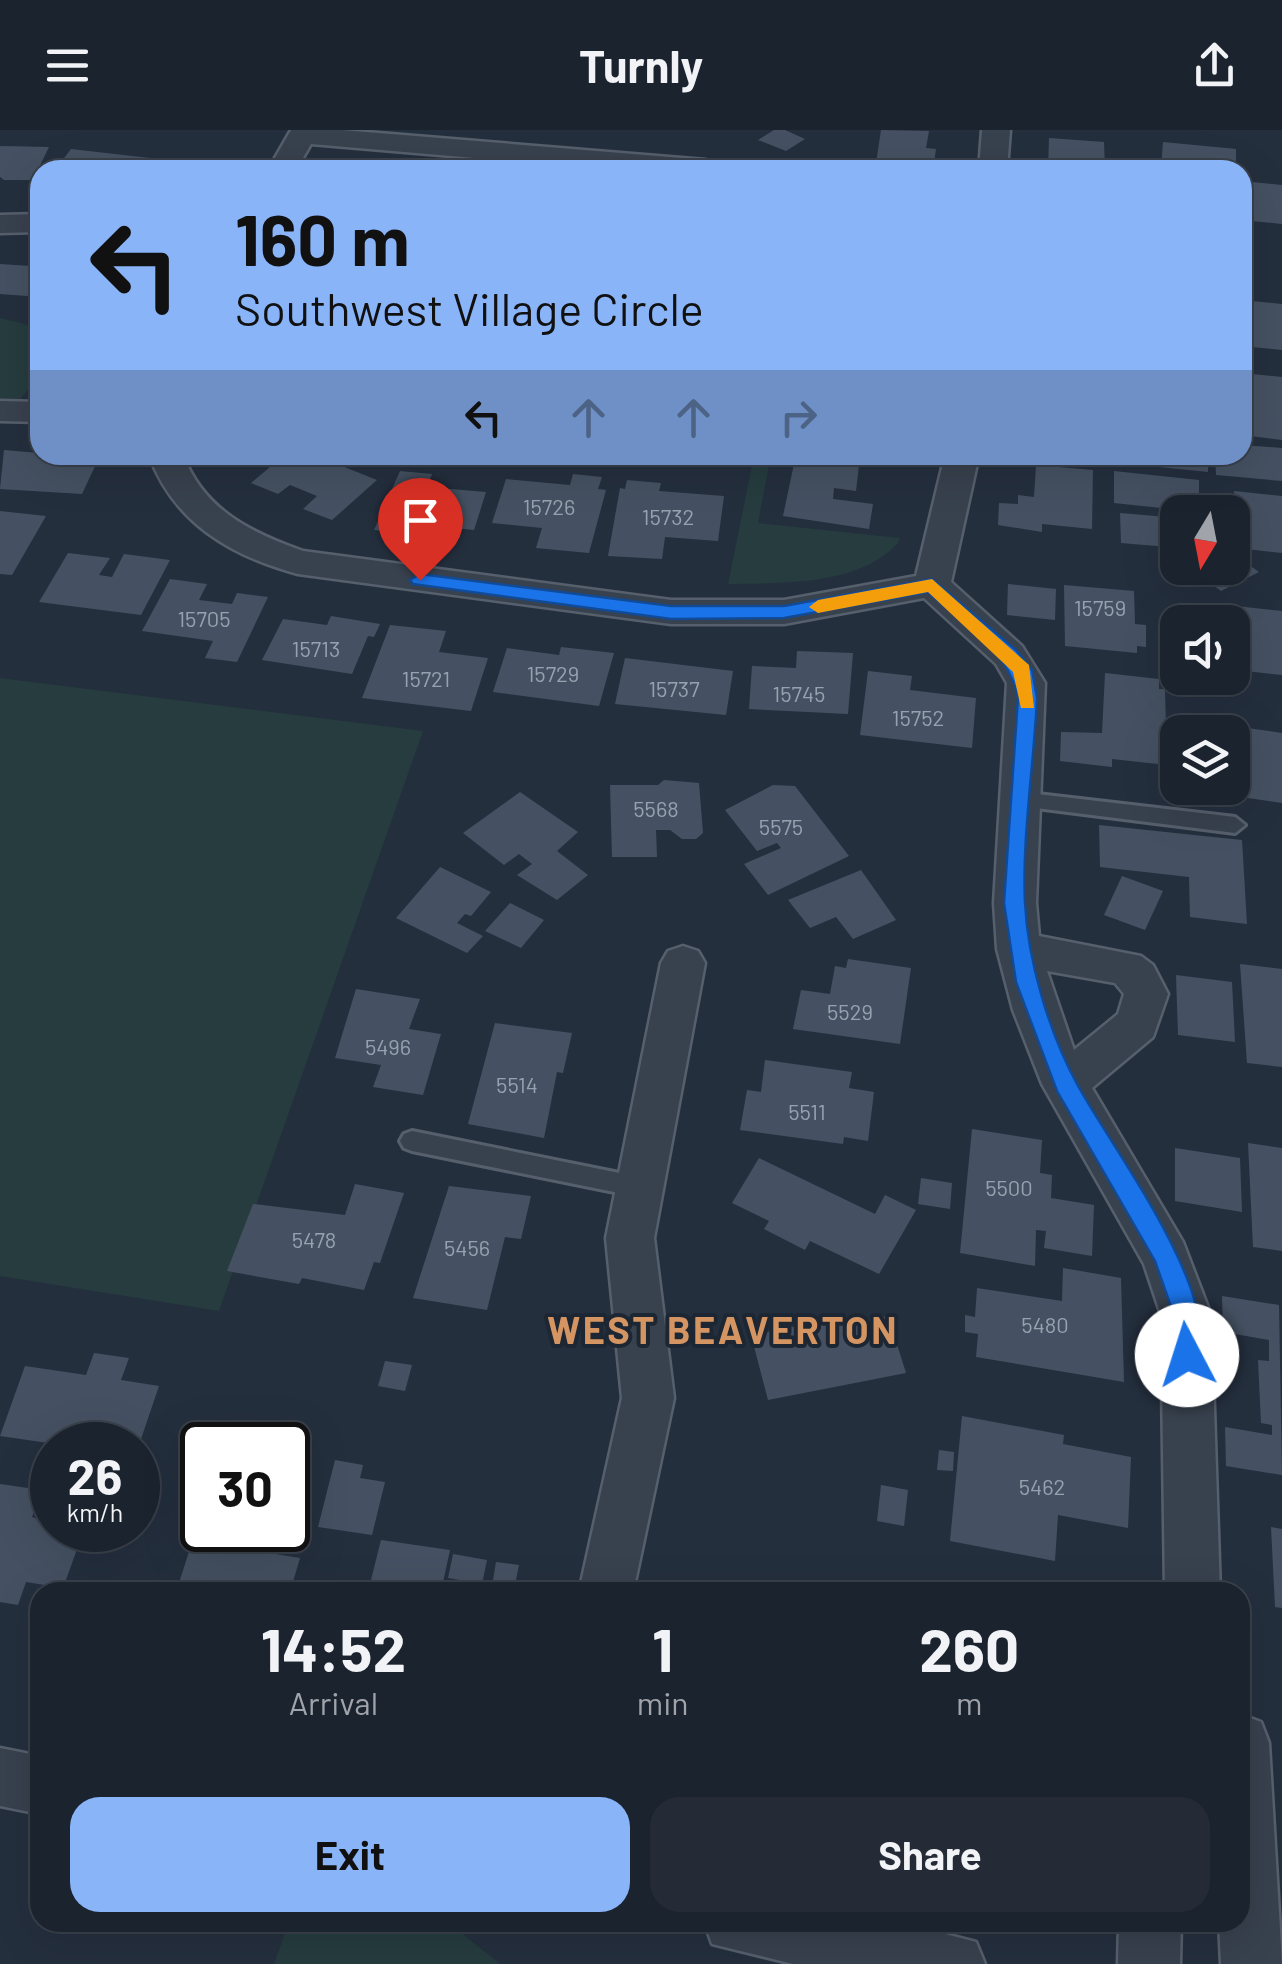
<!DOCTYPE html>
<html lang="en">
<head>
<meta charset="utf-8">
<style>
  :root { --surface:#1b232e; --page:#242b36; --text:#f1f3f6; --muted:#a0a4aa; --line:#39404a; --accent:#8ab4f8 }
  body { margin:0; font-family:Barlow,sans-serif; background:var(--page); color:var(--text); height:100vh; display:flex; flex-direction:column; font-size:38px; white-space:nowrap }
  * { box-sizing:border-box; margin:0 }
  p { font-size:32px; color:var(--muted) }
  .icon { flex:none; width:55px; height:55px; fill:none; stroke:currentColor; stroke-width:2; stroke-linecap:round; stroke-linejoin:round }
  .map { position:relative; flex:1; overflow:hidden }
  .panel { position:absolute; left:30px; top:1452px; width:1220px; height:350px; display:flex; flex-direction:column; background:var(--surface); border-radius:30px; box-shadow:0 10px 40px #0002,0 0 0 2px var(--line) }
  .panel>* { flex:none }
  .top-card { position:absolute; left:30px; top:30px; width:1222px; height:305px; border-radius:30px; box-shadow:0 10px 40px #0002,0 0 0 2px var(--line); background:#8ab4f8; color:#111; overflow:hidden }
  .needle { width:65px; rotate:190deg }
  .fabs { position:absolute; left:1160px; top:365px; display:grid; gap:20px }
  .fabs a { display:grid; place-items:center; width:90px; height:90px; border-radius:20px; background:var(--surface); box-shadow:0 10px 40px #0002,0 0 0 2px var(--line); font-size:50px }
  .speed { position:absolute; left:30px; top:1292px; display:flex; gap:20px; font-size:50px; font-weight:700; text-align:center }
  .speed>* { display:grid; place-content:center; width:130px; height:130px; border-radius:50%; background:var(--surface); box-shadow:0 10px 40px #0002,0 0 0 2px var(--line); line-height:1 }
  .speed small { font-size:25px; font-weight:400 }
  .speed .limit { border:5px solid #111; border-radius:15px; background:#fff; color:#111 }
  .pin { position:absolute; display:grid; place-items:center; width:85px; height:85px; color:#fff; margin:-102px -42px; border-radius:50% 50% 50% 0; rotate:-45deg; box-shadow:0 0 10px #0007 }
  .pin .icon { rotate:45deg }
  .me { position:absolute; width:110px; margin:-55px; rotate:355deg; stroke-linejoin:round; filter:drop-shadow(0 0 8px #0008) }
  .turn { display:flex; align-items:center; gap:35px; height:210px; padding:0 40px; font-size:45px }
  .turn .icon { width:130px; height:130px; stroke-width:2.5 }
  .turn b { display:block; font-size:70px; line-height:85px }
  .lanes { display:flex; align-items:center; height:95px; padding:0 40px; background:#0003; justify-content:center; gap:50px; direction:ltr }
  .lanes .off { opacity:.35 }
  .eta { display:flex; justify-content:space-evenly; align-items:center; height:170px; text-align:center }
  .eta b { font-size:60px; font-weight:700; line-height:70px }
  .cta { display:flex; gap:20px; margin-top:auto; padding:20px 40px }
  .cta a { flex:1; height:115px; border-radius:30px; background:var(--accent); color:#111; font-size:40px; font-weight:700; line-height:115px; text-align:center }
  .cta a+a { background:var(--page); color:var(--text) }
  header { display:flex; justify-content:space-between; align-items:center; height:130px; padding:0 40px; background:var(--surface); font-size:45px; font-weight:700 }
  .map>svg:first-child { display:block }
</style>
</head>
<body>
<header><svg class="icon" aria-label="menu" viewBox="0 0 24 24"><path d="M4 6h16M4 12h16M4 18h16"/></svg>Turnly<svg class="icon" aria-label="share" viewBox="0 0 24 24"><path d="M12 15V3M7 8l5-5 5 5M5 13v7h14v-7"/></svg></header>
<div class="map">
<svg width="1282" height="1834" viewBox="0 0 1282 1834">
  <rect width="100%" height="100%" fill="#242f3e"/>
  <g fill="#263c3f">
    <path d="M0,188c11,3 30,5 37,14 16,23 -11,75 -37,79z"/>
    <path d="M754,325h17l-13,68 142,15 -3,6c-39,42 -116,39 -169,40z"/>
    <path d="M0,548l423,53 -204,580 -219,-35z"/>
    <path d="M289,1792l160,1 51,41h-226z"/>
  </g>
  <g fill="#455162">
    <path d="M774,0h11l20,9 -19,12 -28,-11z"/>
    <path d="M881,0l48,1 -3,17 10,1 -3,21 -57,-7z"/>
    <path d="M1049,8l55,4 1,28h-57z"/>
    <path d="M1163,12l73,7v21h-75z"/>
    <path d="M0,16l49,1 -16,33h-29l-4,-3z"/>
    <path d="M71,19l79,9 -9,12h-86z"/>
    <path d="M1242,51l40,4v39l-40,-4z"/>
    <path d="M1242,106h9v42l-9,-1z"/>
    <path d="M40,123v44l-40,-3v-30l31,2z"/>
    <path d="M1242,170l40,4v46l-40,-4z"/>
    <path d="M1242,243l40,4v63l-40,-5z"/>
    <path d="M1242,315l40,3v33l-66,-6 -1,-20h27z"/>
    <path d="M4,320l35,3 59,7 -16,34 -82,-5z"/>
    <path d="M284,325h41l-3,3 55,22 -45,40 -29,-11 14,-13 -27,-11 -12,9 -27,-11z"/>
    <path d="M1159,325h49v17l-49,-5z"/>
    <path d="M795,329l64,6 -3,26 -22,-3 -1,11 40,5 -4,25 -86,-13z"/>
    <path d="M1036,335l57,5 -1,59 -50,-5v8l-44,-7 1,-22 19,1v-9l16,2z"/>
    <path d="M400,341l32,3 -5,13 59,5 -12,38 -49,-5 -4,10 -47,-5z"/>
    <path d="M1114,341l85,9v32l-85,-9z"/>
    <path d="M573,344l29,3 -4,12 8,1 -17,63 -53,-5 6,-20 -50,-5 14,-44 64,6z"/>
    <path d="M627,350l34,3 -2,8 65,5 -6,45 -53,-4 -3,22 -54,-3 12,-68 5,1z"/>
    <path d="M1234,361l48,5v57l-45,-5z"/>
    <path d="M0,381l46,5 -34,59 -12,-1z"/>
    <path d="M1120,383l47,4 1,30 -47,-4z"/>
    <path d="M68,423l42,5 -11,17 13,2 12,-23 46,6 -29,55 -102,-13z"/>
    <path d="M1232,423l27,19 -38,19 -31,-23h42z"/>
    <path d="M170,449l37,5 -8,16 33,4 5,-11 31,4 -31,65 -32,-4 8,-17 -71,-10z"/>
    <path d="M1008,454l48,5 -1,31 -48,-5z"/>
    <path d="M1064,455l70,6 1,33 11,1v22l-9,-1v7l-72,-7z"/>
    <path d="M1236,476l46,5v64l-45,-5z"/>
    <path d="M331,486l49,8 -6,13 -6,-1 -16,38 -90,-14 21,-41 44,6z"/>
    <path d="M1162,487l16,2v33l-16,-2z"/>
    <path d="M390,495l56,6 -7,21 49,6 -17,53 -109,-13z"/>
    <path d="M561,517l53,6 -15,53 -106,-14 14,-44 52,7z"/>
    <path d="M797,521l56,2 -5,61 -99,-5 3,-43 44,2z"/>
    <path d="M625,528l108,13 -7,44 -111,-11z"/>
    <path d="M868,541l44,5 -2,14 66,8 -4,50 -112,-13z"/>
    <path d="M1105,543l54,6v10h6l2,76 -55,-6v8l-52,-6 1,-29 41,1z"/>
    <path d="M1241,597l41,6v70l-41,-6z"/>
    <path d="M664,650l35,3 4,50 -7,6h-14l-12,-9h-14l1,27h-45l-2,-72h48z"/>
    <path d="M773,655l22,1 54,70 -81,39 -24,-31 37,-16 -4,-5 -20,8 -32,-41z"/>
    <path d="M520,662l58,40 -21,19 31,24 -31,25 -40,-25 15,-11 -13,-10 -15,11 -41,-32z"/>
    <path d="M1099,695l143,15 5,84 -57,-7 -1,-40 -89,-10z"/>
    <path d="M440,737l51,25 -20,24 -6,-2 -8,9 26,13 -16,17 -71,-35z"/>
    <path d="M861,740l35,50 -43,19 -17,-22 -26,11 -22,-28z"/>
    <path d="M1122,746l41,15 -18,39 -41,-15z"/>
    <path d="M510,773l34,17 -23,28 -36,-17z"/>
    <path d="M848,829l63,9 -11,76 -107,-15 8,-39 29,4 5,-28 11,2z"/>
    <path d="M1240,834l42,5v98l-35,-4z"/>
    <path d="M1176,845l56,7 3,60 -57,-7z"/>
    <path d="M356,859l64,10 -11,30 32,5 -18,61 -50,-8 8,-22 -46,-7z"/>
    <path d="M495,893l77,10 -9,40 -6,-1 -13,66 -76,-14z"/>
    <path d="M765,930l87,12 -3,16 25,4 -6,49 -24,-4 -1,7 -103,-14 7,-40 14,2z"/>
    <path d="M972,999l70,11 -2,33 12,2 -1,23 43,7 -2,51 -48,-8 2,-17 -10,-1 -1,36 -75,-13z"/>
    <path d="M1248,1013l34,5v103l-29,-4z"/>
    <path d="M1175,1018l65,10 2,54 -67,-11z"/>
    <path d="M759,1028l116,56 10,-19 31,15 -37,64 -69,-33 -5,9 -41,-21 5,-8 -37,-18z"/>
    <path d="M921,1048l31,5 -2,26 -32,-5z"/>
    <path d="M355,1054l49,9 -24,70 -6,-1 -10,28 -62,-12 -3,6 -72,-13 26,-67 92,11z"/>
    <path d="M449,1056l82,10 -10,43 -16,-2 -18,73 -74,-12z"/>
    <path d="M1063,1138l58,10 3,104 -148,-25 2,-23 -13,-2v-17l10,2 2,-29 85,13z"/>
    <path d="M1222,1166l57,9 3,170 -56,-9 -1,-39 47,8v-10l-11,-2 -3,-63 11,1v-21l-46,-8z"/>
    <path d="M850,1186l2,6 36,-6 18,57 -138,27 -17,-65z"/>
    <path d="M94,1223l35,5 -8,22 38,6 -20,59h-77l-62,-9 25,-70 61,9z"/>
    <path d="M385,1231l27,4 -7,26 -27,-5z"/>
    <path d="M962,1286l102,19 -1,9 68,13 -3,71 -70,-13 -3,46 -105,-20z"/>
    <path d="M939,1320l15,2 -1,19 -16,-1z"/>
    <path d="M335,1330l28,5 -3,13 25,4 -13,53 -54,-8z"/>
    <path d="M0,1354l42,6 -10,27 20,7v6h32l-21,58 -37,-6 -8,23 -18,-3z"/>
    <path d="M881,1355l27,5 -4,36 -27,-5z"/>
    <path d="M197,1397l59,10 -5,13 49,8 -10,34h-114z"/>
    <path d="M1271,1397l11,2v79l-7,-1z"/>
    <path d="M381,1410l69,10 -8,37 19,5h-93z"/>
    <path d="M453,1424l34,6 -5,24 -34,-6z"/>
    <path d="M496,1432l23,3 -5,25 -22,-4z"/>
  </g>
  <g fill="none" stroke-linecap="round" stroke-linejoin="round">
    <defs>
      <g id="lane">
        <path d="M1020,662l215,25 10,8 -10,8 -215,-27 -10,-7z"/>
        <path d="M412,1001l227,46 8,3 4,7 -4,7 -8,3 -227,-46 -8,-3 -4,-7 4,-7z"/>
      </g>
      <g id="street">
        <path d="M291,0h51l364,30 14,9 -103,1 -306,-26 -15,26h-28z"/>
        <path d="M982,0h28l-3,40h-28z"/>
        <path d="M40,84v18l-40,1v-18z"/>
        <path d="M0,271l40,1v20l-40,-1z"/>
        <path d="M149,325h34c21,55 67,77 120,96l368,49h113l132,-24 29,-121h34l-28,127 71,64 23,37 -9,220 3,33 102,20 12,9 15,29 -15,43 -61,51 91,154 28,73 9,277h-55l-4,-277 -17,-51 -102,-180 -29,-74 -16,-61 -3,-46 13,-220 -11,-19 -72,-66 -140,26h-113l-373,-50c-67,-18 -124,-51 -149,-119zM1047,841l68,12 9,11 -6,20 -44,36z"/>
        <path d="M683,816l15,5 7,12 -51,275 20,160 -41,194h-54l43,-194 -16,-160 55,-275 7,-12z"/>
        <path d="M1240,1584l21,8 8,21 13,221h-61l-2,-42h21z"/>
        <path d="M0,1618l40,8v58l-40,-8z"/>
        <path d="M704,1792h195l77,20 9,22h-192l-81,-20z"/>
        <path d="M1119,1792h62l-1,42h-62z"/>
      </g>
    </defs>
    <use href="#lane" stroke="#565f6c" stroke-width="6"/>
    <use href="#street" stroke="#565f6c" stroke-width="5"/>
    <use href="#lane" fill="#38414e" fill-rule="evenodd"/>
    <use href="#street" fill="#38414e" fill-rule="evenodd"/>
  </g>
  <path fill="#1a73e8" stroke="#114b97" stroke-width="2.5" d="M420,444l251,32h113l148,-27 84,71 16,20 5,28c-3,67 -15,138 -12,205 3,59 24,129 52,181 32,60 149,213 119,279h-18l-4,-48 -19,-54 -98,-170 -41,-109 -12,-79 14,-205c-8,-46 -55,-75 -90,-106l-144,26 -113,1 -258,-35 -3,-4z"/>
  <path fill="#f59e0b" d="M932,449l97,86 5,43h-13l-8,-36 -85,-80 -110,21 -9,-6 9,-7z"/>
  <g text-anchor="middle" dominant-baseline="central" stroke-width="8" stroke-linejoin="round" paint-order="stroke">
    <g font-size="22" fill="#98a1af">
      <text x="549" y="376">15726</text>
      <text x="668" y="386">15732</text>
      <text x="1100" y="477">15759</text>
      <text x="204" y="488">15705</text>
      <text x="316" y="518">15713</text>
      <text x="553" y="543">15729</text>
      <text x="426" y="548">15721</text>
      <text x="674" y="558">15737</text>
      <text x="799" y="563">15745</text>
      <text x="918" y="587">15752</text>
      <text x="656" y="678">5568</text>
      <text x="781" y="696">5575</text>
      <text x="850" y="881">5529</text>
      <text x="388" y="916">5496</text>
      <text x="517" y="954">5514</text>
      <text x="807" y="981">5511</text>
      <text x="1009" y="1057">5500</text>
      <text x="314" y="1109">5478</text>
      <text x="467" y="1117">5456</text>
      <text x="1045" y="1194">5480</text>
      <text x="1042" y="1356">5462</text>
    </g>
    <g font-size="38" font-weight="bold" letter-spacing="2.5" fill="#d59563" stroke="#1d2633">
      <text x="723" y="1199">WEST BEAVERTON</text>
    </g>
  </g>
</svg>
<div class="fabs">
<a><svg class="needle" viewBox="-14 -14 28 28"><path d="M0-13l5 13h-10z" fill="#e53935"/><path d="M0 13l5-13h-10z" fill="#a0a4aa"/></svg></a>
<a><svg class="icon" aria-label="sound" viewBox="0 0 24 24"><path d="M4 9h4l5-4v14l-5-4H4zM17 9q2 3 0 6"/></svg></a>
<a><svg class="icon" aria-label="layers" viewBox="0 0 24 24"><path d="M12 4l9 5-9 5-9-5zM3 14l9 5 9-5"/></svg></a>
</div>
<div class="speed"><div>26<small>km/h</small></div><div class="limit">30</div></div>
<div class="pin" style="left:420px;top:450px;background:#d93025"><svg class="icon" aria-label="arrive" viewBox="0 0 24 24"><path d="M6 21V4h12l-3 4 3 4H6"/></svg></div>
<svg class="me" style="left:1187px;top:1225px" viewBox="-20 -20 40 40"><circle r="19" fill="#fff"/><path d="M0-13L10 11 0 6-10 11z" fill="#1a73e8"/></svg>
<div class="top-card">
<div class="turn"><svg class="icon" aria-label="left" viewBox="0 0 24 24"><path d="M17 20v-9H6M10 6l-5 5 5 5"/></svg><div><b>160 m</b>Southwest Village Circle</div></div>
<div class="lanes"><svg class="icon" aria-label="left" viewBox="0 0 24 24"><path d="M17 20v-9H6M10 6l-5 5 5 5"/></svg><svg class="icon off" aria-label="ahead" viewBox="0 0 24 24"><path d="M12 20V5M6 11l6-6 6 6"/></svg><svg class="icon off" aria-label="ahead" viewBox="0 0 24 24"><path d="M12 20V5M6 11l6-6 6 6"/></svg><svg class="icon off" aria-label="right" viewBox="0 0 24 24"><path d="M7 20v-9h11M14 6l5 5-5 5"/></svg></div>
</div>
<section class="panel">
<div class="eta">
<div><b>14:52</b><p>Arrival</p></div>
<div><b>1</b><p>min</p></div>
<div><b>260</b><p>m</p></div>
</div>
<div class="cta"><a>Exit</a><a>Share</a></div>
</section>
</div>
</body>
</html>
